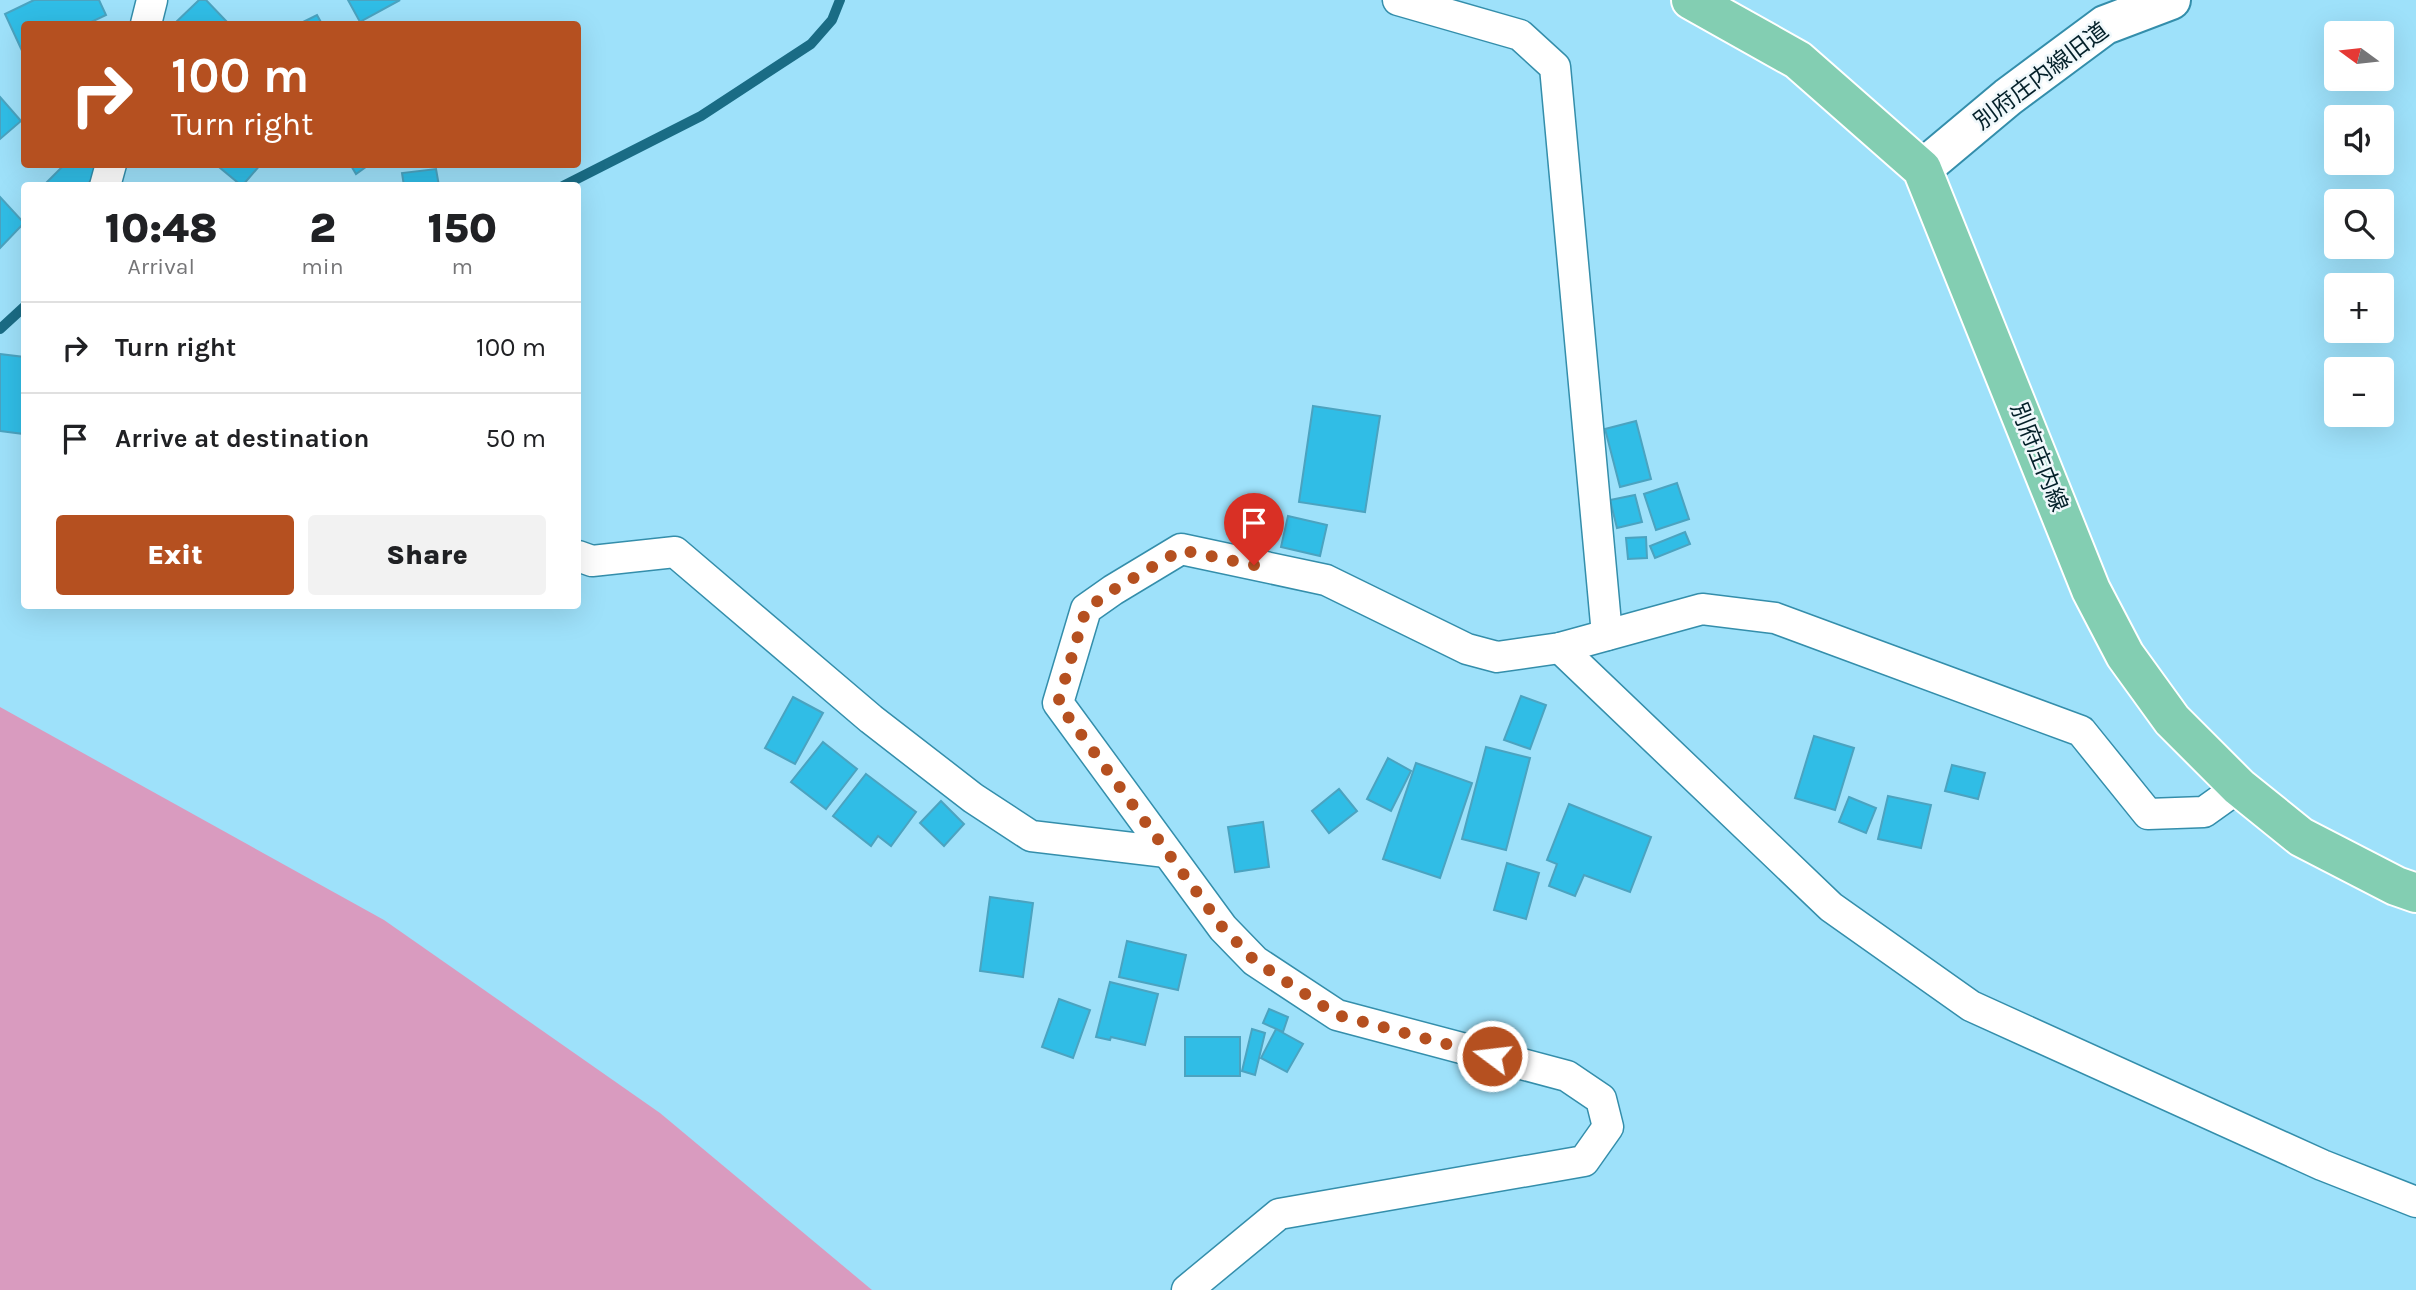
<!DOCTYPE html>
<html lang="en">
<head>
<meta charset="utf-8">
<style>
  :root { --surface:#fff; --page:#f2f2f2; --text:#202124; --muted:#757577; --line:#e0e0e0; --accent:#b55020 }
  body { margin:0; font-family:Karla,"Noto Sans JP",sans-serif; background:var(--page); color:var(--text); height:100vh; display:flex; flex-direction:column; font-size:26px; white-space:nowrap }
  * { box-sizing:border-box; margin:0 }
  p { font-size:23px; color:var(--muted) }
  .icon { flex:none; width:38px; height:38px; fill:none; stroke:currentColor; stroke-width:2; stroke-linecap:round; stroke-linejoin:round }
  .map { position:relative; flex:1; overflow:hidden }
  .sheet { position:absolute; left:21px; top:182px; width:560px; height:427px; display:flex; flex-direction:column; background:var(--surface); border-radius:7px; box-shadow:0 7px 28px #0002 }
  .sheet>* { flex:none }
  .guide { position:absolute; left:21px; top:21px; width:560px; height:147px; border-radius:7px; box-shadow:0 7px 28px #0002; background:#b55020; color:#fff; overflow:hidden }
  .needle { width:46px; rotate:285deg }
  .controls { position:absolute; left:2324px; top:21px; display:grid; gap:14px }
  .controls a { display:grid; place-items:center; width:70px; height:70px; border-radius:7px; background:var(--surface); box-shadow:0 7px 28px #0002; font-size:35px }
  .pin { position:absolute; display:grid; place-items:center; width:60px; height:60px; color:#fff; margin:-72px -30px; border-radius:50% 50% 50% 0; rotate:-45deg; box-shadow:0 0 7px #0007 }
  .pin .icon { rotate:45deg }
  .me { position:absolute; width:77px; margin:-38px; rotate:285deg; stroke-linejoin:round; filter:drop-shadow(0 0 5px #0008) }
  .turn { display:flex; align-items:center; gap:24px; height:147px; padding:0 35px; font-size:32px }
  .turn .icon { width:91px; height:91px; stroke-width:2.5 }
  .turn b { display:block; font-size:49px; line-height:60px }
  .eta { display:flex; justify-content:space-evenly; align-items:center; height:119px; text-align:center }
  .eta b { font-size:42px; font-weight:800; line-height:49px }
  .action { display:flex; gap:14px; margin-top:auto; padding:14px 35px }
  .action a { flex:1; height:80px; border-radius:7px; background:var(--accent); color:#fff; font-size:28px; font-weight:800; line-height:80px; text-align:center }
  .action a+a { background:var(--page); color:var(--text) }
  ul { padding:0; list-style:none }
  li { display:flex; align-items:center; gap:21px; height:91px; padding:0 35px; border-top:2px solid var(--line) }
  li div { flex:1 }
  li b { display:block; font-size:26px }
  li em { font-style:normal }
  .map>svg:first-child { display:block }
</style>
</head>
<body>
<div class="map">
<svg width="2416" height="1290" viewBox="0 0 2416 1290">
  <rect width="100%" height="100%" fill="#9ee1fa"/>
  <path fill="#d99bbf" d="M0,707l384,213 276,193 212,177h-872z"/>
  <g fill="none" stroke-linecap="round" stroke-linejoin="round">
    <g stroke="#1a6c85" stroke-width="10">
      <path d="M563,186l138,-70 110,-72 21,-24 8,-20"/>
      <path d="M0,329l24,-22"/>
    </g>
  </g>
  <g fill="#30bde6" stroke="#4ba3c0" stroke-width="2">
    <path d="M34,0h65l7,15 -19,9h-63v31l-19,-41z"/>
    <path d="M199,0h7l23,24h-55z"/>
    <path d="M348,0h52l-40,22z"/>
    <path d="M317,15l5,9h-23z"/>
    <path d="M0,97l21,24 -21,18z"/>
    <path d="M65,164h29l6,8 -15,14h-42z"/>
    <path d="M221,164h40l-19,22 -23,-19z"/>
    <path d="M350,164h20l-14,10z"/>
    <path d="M436,169l3,17h-35l-2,-13z"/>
    <path d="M0,197l24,26 -24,25z"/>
    <path d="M0,354l24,3v77l-24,-3z"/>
    <path d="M1313,406l67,10 -15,96 -66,-10z"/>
    <path d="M1636,421l15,58 -31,8 -15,-58z"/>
    <path d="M1677,483l12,36 -33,11 -12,-36z"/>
    <path d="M1635,495l7,27 -25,6 -7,-28z"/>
    <path d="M1288,516l39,9 -7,31 -39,-9z"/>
    <path d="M1685,532l5,12 -35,14 -5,-12z"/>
    <path d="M1646,537l1,21 -19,1 -2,-21z"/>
    <path d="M1521,696l25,9 -16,44 -26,-9z"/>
    <path d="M793,697l30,16 -28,51 -30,-16z"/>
    <path d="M1814,736l40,12 -19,62 -40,-12z"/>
    <path d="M823,742l34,27 -31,40 -35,-27z"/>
    <path d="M1486,747l44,11 -24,92 -44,-11z"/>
    <path d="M1388,758l23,13 -20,40 -24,-12z"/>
    <path d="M1416,763l56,20 -32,95 -57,-19z"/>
    <path d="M1952,765l33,8 -7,26 -33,-8z"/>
    <path d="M866,774l50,38 -25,34 -13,-10 -7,10 -38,-30z"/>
    <path d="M1339,789l18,22 -28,22 -17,-22z"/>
    <path d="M1888,796l43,9 -10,43 -43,-9z"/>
    <path d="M1849,797l27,11 -10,25 -27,-11z"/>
    <path d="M941,801l23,23 -20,22 -24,-23z"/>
    <path d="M1569,804l82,33 -21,55 -46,-17 -9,21 -26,-10 8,-22 -10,-4z"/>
    <path d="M1263,822l6,45 -34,5 -7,-45z"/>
    <path d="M1507,863l32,10 -13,46 -32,-9z"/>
    <path d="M990,897l43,6 -10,74 -43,-6z"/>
    <path d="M1127,941l59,14 -8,35 -59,-13z"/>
    <path d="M1110,982l48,12 -13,51 -34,-8 -1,3 -14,-3z"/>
    <path d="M1059,999l31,11 -17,48 -31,-11z"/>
    <path d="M1269,1009l19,8 -5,15 -20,-9z"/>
    <path d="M1252,1029l13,4 -10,42 -13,-4z"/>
    <path d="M1276,1029l27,15 -16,28 -26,-14z"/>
    <rect x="1185" y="1037" width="55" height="39"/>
  </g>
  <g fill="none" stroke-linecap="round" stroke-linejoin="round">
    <defs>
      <g id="minor">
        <path d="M1398,0l122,35 35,32 52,568"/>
        <path d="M146,24l6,-24"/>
        <path d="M105,186l6,-22"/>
        <path d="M578,556l14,5 83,-9 196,167 102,79 58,38 135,16"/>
        <path d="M1560,648l271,259 140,99 351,159 94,37"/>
        <path d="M1187,1290l92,-76 305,-53 24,-34 -7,-28 -34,-23 -230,-61 -82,-54 -32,-33 -165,-225 28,-94 27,-19 68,-41 145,31 141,69 30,8 63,-9 142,-39 73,9 306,113 67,83 56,-2 35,-25"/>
      </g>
      <path id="tertiary" d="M1922,169l86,-72 97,-72 66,-25"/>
      <path id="primary" d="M1691,0l107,60 124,109 169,421 34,65 47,65 67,67 62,50 95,49 20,7"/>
    </defs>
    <use href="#minor" stroke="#348eab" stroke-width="33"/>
    <use href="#tertiary" stroke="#348eab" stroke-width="42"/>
    <use href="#primary" stroke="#fff" stroke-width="42"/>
    <use href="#minor" stroke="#fff" stroke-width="30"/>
    <use href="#tertiary" stroke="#fff" stroke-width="38"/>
    <use href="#primary" stroke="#83ceb2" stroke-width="38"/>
  </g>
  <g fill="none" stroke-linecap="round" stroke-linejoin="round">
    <path stroke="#b55020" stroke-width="12" stroke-dasharray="0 21.6" d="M1254,565l-73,-15 -68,40 -27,19 -28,94 165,225 32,33 82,54 155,41"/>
  </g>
  <g text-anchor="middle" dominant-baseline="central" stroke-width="5" stroke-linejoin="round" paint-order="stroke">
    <g font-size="23" fill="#042029" stroke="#f0f8fb">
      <text transform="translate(2041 76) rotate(-37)">別府庄内線旧道</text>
      <text transform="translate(2039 457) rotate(68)">別府庄内線</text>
    </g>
  </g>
</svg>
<div class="controls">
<a><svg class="needle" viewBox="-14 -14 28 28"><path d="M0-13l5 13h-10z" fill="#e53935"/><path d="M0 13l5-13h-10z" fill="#757577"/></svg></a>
<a><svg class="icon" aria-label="sound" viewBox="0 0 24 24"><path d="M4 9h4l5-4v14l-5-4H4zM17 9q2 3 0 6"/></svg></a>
<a><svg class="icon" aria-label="search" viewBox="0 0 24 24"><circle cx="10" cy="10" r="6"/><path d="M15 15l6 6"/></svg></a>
<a>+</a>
<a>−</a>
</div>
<div class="pin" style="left:1254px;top:565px;background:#d93025"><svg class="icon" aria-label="arrive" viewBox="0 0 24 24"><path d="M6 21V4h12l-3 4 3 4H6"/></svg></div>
<svg class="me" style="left:1492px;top:1056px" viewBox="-20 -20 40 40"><circle r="17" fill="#b55020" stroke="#fff" stroke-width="3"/><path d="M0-11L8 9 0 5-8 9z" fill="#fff"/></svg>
<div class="guide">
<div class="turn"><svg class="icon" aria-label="right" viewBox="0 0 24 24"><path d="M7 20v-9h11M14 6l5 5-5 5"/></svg><div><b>100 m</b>Turn right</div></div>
</div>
<section class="sheet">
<div class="eta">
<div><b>10:48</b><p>Arrival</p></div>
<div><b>2</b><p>min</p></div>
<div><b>150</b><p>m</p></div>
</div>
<ul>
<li><svg class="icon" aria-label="right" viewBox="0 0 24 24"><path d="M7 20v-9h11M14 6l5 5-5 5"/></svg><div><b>Turn right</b></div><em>100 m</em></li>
<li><svg class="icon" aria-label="arrive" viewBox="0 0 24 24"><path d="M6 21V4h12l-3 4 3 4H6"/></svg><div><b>Arrive at destination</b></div><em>50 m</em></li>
</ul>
<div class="action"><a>Exit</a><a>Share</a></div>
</section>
</div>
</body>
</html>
